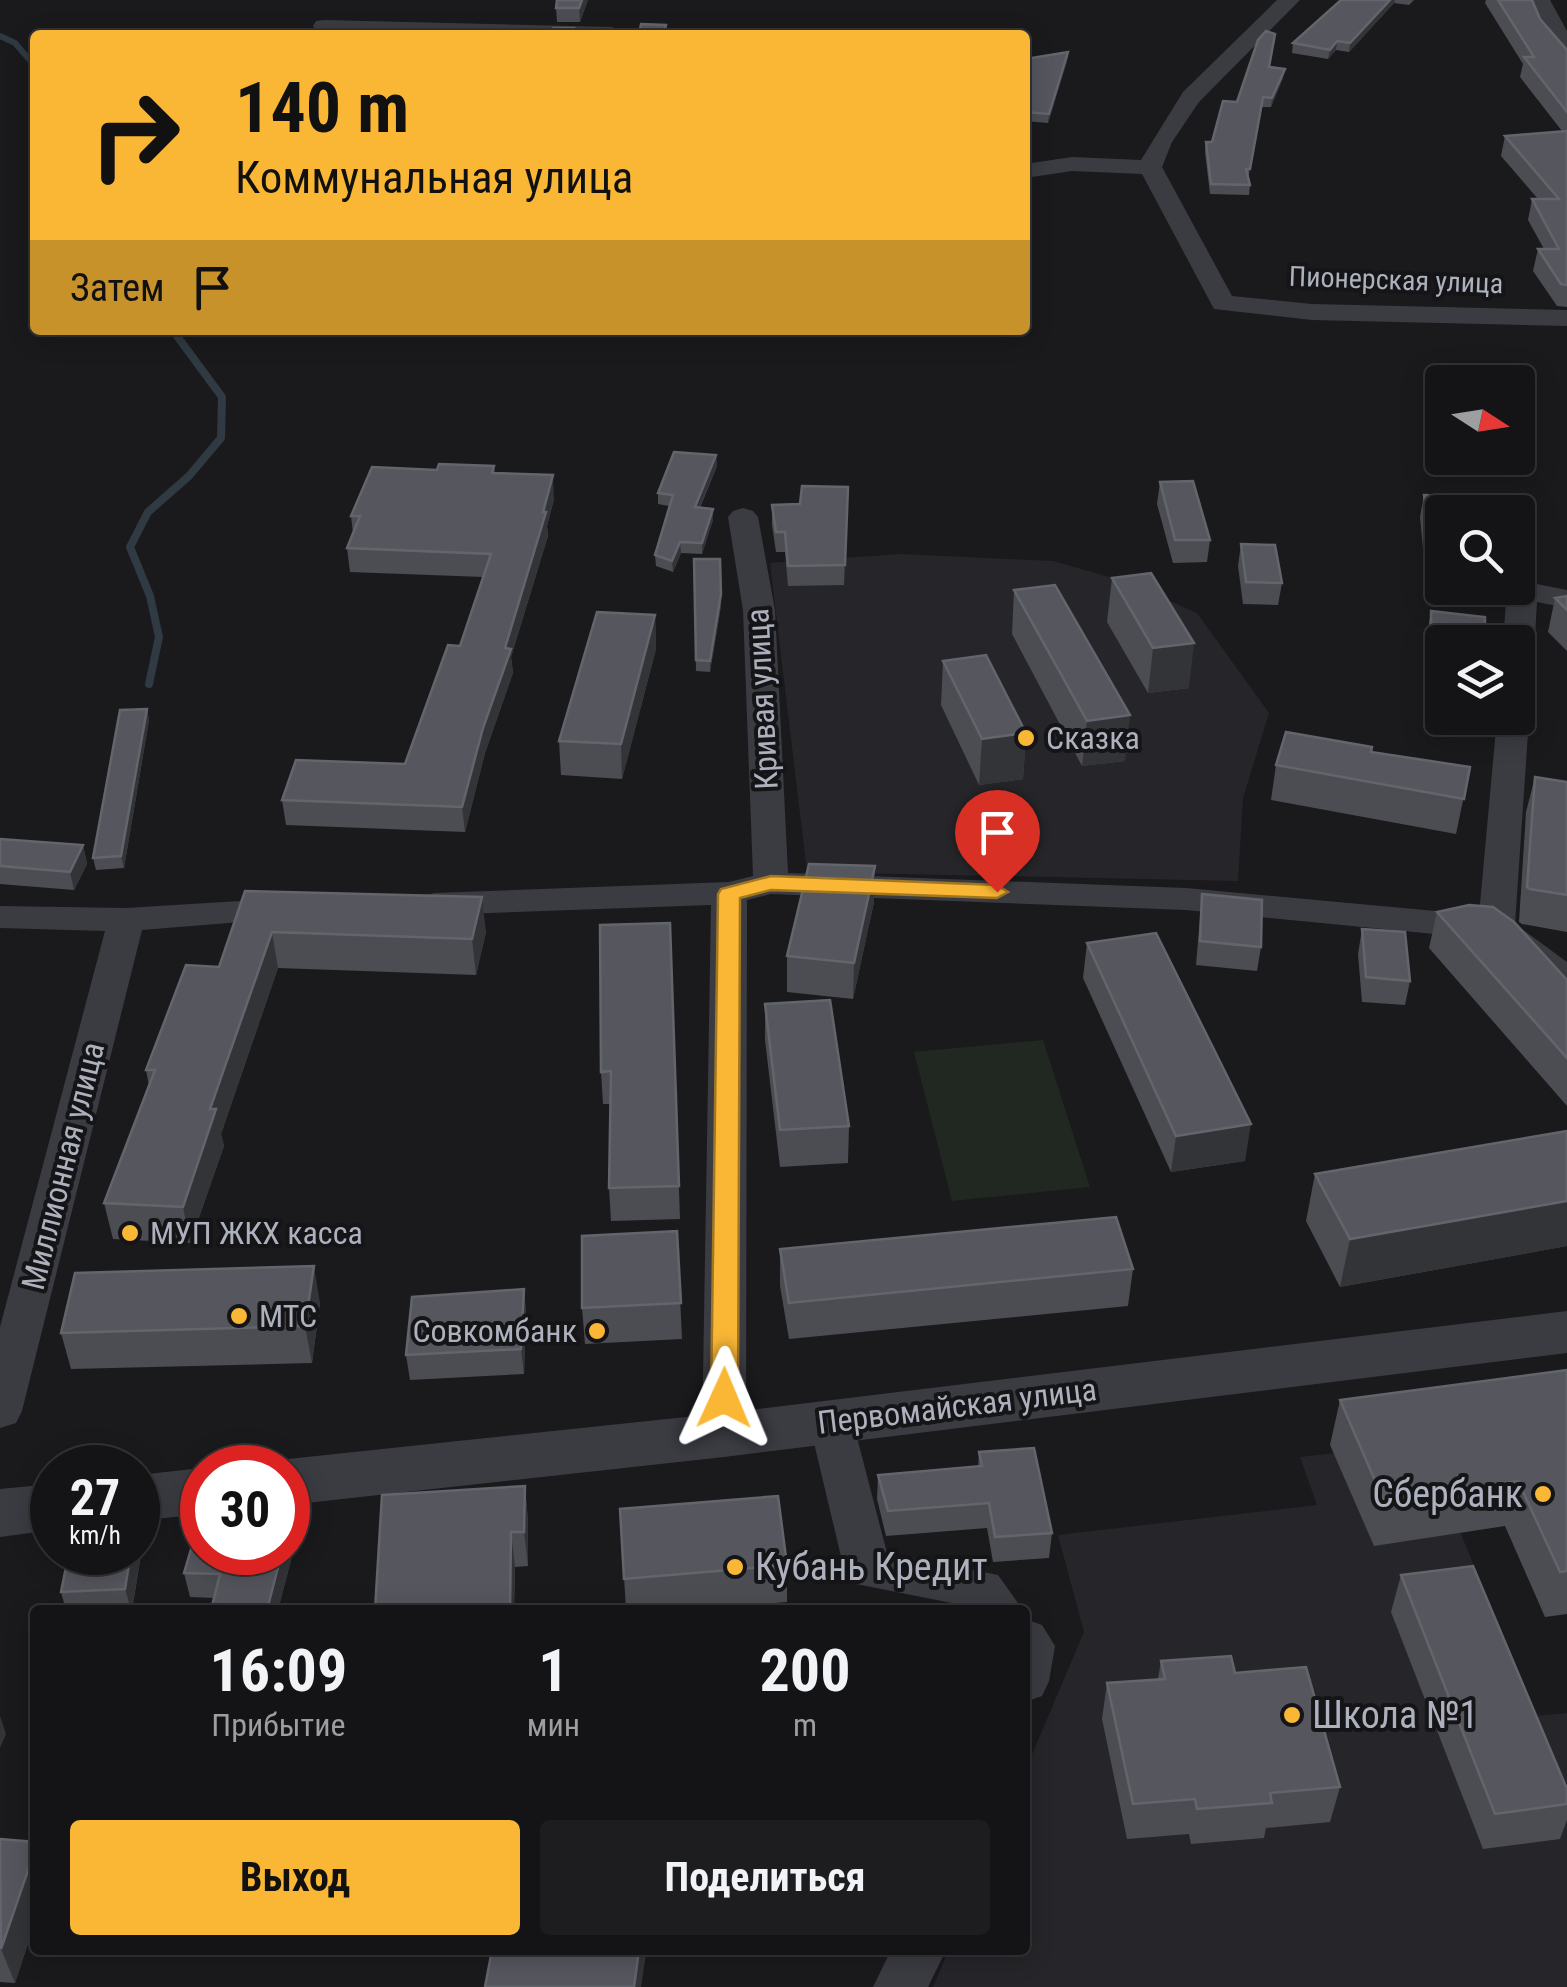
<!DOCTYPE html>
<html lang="ru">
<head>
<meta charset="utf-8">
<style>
  :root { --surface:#141416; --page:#1d1d1f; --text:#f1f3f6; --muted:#9d9ea1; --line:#333335; --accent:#fab735 }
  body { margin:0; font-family:"Roboto Condensed",sans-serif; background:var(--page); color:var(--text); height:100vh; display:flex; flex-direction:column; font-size:38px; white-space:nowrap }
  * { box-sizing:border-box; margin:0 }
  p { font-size:32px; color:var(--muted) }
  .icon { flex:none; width:55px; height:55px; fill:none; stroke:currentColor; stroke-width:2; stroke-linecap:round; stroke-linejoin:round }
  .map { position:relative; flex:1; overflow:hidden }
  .sheet { position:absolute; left:30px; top:1605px; width:1000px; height:350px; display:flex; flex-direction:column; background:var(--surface); border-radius:10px; box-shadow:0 5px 25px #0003,0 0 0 2px var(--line) }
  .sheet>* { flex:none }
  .hud { position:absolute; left:30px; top:30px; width:1000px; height:305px; border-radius:10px; box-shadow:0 5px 25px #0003,0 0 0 2px var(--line); background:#fab735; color:#111; overflow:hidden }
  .needle { width:65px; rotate:102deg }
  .tools { position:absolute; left:1425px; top:365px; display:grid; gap:20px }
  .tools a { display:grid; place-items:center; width:110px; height:110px; border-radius:10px; background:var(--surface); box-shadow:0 5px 25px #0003,0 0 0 2px var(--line); font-size:50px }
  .speed { position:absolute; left:30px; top:1445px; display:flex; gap:20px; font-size:50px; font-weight:700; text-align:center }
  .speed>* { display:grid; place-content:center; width:130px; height:130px; border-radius:50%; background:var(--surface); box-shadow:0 5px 25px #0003,0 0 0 2px var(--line); line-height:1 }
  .speed small { font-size:25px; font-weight:400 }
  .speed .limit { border:15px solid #d22; background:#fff; color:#111 }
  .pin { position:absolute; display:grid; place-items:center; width:85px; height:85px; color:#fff; margin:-102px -42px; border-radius:50% 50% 50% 0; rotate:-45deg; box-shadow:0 0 10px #0007 }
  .pin .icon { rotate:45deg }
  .me { position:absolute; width:110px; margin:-55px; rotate:1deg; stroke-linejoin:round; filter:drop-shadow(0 0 8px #0008) }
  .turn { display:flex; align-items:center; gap:35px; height:210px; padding:0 40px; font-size:45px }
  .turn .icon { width:130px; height:130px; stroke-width:2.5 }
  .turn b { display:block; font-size:70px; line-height:85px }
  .then { display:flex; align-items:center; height:95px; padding:0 40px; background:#0003; gap:20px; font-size:38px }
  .eta { display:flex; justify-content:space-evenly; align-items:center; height:170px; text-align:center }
  .eta b { font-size:60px; font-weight:700; line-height:70px }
  .action { display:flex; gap:20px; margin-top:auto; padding:20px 40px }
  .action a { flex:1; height:115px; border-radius:10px; background:var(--accent); color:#111; font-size:40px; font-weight:700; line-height:115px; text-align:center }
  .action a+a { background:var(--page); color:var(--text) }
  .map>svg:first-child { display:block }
</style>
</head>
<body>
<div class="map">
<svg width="1567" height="1987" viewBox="0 0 1567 1987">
  <rect width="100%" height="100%" fill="#1a1a1d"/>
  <g fill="#26262a">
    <path d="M901,554l152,7 77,22 67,30 72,100 -26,85 -5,83 -431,-9 -37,-309z"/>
    <path d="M1424,1443l111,273 32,-3v274h-634l16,-37h76v-179l59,-139 -26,-97 259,-30 -17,-48z"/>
  </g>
  <path fill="#202821" d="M1043,1040l47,147 -138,14 -38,-149z"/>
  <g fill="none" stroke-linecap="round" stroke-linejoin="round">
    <g stroke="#2f3a42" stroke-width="6">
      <path d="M0,36l15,7 20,23"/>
      <path d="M173,330l6,8"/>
    </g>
    <path stroke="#2f3a42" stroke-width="8" d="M149,684l10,-47 -9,-41 -20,-49 18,-35 41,-36 32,-38 1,-41 -45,-61"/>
    <g fill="#3b3c42" fill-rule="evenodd">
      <path d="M1277,0h23l-101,102 -27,40 -10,25 70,129 80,8 255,6v16l-255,-6 -98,-11 -72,-135 -70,-3 -47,7v-14l47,-7 69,3 42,-68z"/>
      <path d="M1528,0h22l17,31v20c-22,-8 -30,-31 -39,-51z"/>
      <path d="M324,20l288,7 11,6 -194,2 -113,-4 -3,-5 3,-5z"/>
      <path d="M743,508l10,3 5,6 17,93 13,263 398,15 293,27 18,-197h21v-9l11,9 -14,206 52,38v30l-13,-3 -68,-50 -300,-29 -415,-16 -24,6 -1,535 -6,12 -16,6 -16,-6 -6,-12 9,-530 -276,10 -13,-3 -5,-8 5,-8 13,-3 294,-11 24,-6 -10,-266 -15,-93 5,-6z"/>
      <path d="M1522,581l45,9v18l-30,-6 -3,51 -5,7 -11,3v-21h-15l4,-52 11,-2v-6z"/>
      <path d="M290,898l13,3 5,8 -5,8 -161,13 -120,481 -6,12 -16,5v-101l105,-396 -105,-3v-22l126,2z"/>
      <path d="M831,1405l16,5 6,12 34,131 111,22 25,35h-53l-3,-4 -116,-23 -7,-14 -35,-147 6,-12z"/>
      <path d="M1025,1619l17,6 13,21 -6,35 -7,15 -17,6z"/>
      <path d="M891,1950h55l-18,37h-55z"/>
    </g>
    <g fill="#3b3c42" fill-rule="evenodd">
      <path d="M1567,1311v42l-843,104 -436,48v-37h-21l21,-9 436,-46z"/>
      <path d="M202,1468v46l-64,7v-46z"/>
      <path d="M52,1484v46l-52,7v-48z"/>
    </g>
  </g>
  <g fill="#4b4d52">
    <path d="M588,0l-8,22h-23l-1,-14z"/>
    <path d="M1341,0h73l-5,5 -15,-2 -45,49 -13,-2 -8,9 -36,-6 1,-10z"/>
    <path d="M1486,0h46l8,19 27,31v257l-10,-1 -24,-35 5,-22h6l-16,-29 4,-21h6l-37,-43 4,-20 57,-5 -42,-54 3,-13 -38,-61z"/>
    <path d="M1068,52l-1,9 -19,62 -23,-2v-48z"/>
    <path d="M1269,67l14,11 -12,29h-9l-14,72 2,6 -1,10 -39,-1 -5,-42 1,-10h6l25,-40z"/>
    <path d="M716,455l1,11 -17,42 13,12 -11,34 -21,-1 -8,19 -17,-6 -1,-11 14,-49 -11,-2v-11z"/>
    <path d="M494,466l1,8 59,25 -7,27 1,10 -37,121 2,16 -28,80 -20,79 -179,-7 -4,-25 123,-36 55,-118 23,-69 -133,-5 -3,-24 6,-15 -2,-17 86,-46z"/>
    <path d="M1160,482l50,58 -3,22 -34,1 -16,-59z"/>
    <path d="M848,487l-4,98 -56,1 -3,-34h-9l-4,-27v-20l28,-1z"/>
    <path d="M1424,495l18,17v38l-19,-1 -3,-32z"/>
    <path d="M1241,544l41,39 -4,22 -35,-1 -5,-38z"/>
    <path d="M694,559l27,35v12l-11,66 -14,-1z"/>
    <path d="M1112,578l77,110 -41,5 -41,-71z"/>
    <path d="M1014,590l111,171 -43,5 -70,-132z"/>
    <path d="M1567,596v55l-19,-19 7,-34z"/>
    <path d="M1431,611l11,31v30l-16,-2 1,-36z"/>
    <path d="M655,615l1,34 -34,130 -61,-4 -2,-34z"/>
    <path d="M943,661l83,72 -3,46 -44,6 -38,-80z"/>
    <path d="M147,709l2,11 -25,148 -28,2 -3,-12z"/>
    <path d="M1371,752l99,15 -14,67 -185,-34 5,-35z"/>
    <path d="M1535,777l32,5v150l-45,-8 -3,-2 7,-110z"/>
    <path d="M0,839l83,6 4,19 -13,26 -74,-6z"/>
    <path d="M245,891l241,41 -10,43 -198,-7 -57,166 3,12 -34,97 -77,-4 -9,-36 45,-117 -3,-16 73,-103z"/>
    <path d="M1202,894l59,53 -4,24 -61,-6z"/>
    <path d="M874,902l-21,97 -66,-7v-36z"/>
    <path d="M1437,912l130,68v126l-138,-158z"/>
    <path d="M670,923l10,296 -69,2 -2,-33 2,-84h-8l-2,-32z"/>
    <path d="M1362,929l48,52 -5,24 -43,-3 -4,-48z"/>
    <path d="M1087,943l158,218 -74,11 -88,-194z"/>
    <path d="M765,1004l84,122 -1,37 -68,4 -15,-127z"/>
    <path d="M1567,1131v115l-227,41 -34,-66 9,-47z"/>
    <path d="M677,1231l5,108 -97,5 -3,-36z"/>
    <path d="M780,1249l353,20 -5,37 -339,33 -9,-53z"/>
    <path d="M524,1289l2,25 -2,60 -114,6 -4,-25z"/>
    <path d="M320,1303l-8,60 -241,6 -10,-36z"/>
    <path d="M1567,1370v244l-22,3 -40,-91 -131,20 -44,-101 10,-45z"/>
    <path d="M979,1452l73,81 -3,25 -56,4 -6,-34 -101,8 -9,-37 1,-24 100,-8z"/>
    <path d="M525,1486l3,35v45l-13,1 -1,43h-139z"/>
    <path d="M620,1509l167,56v37l-102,8h-59z"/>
    <path d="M290,1520l5,25 -17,65h-68l4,-12 -24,-1 -6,-24z"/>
    <path d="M142,1549l-10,61h-66l-5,-18z"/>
    <path d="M1401,1575l166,214v31l-7,19 -77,10 -92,-237z"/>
    <path d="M1161,1661l74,12 105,114 -10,35 -64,6 -2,10 -73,6 -2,-10 -62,5 -25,-120 5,-36 51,-4z"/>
    <path d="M0,1839l35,3v80l-20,61 -15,-1z"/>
  </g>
  <g fill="#333438">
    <path d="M582,0h6l-8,22 -1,-14z"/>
    <path d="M1390,0h5l-1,3 -45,49 1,-9z"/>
    <path d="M1337,41l-1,9 -8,9 2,-9z"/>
    <path d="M1068,52l-1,9 -19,62 1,-9z"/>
    <path d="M1285,69l-2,9 -12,29 1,-9z"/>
    <path d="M716,455l1,11 -22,52v-11z"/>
    <path d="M553,475l1,24 -7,27 1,10 -37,121 2,16 -28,80 -20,79 -3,-25z"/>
    <path d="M713,509v11l-11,34v-11z"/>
    <path d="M680,542l1,11 -8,19 -1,-11z"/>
    <path d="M721,594v12l-11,66v-11z"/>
    <path d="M655,615l1,34 -34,130 -1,-35z"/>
    <path d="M1194,643l-5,45 -41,5 5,-45z"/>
    <path d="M147,709l2,11 -25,148 -3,-12z"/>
    <path d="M1130,715l-5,46 -43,5 5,-45z"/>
    <path d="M1026,733l-3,46 -44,6 3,-46z"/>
    <path d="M83,845l4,19 -13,26 -4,-18z"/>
    <path d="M875,866l-1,36 -21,97 1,-36z"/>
    <path d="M482,897l4,35 -10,43 -4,-36z"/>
    <path d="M272,932l6,36 -57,166 3,12 -34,97 -7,-36 27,-98z"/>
    <path d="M1251,1124l-6,37 -74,11 5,-36z"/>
    <path d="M1567,1201v45l-227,41 10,-48z"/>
    <path d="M314,1266l6,37 -8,60 -7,-37z"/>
    <path d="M524,1289l2,25 -2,60 -3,-25z"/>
    <path d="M525,1486l3,35v45l-4,-34z"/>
    <path d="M290,1520l5,25 -17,65h-11l15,-58h6v-21z"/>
    <path d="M138,1532l4,17 -10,61h-1l-6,-21 6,-37h7z"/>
    <path d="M511,1532l4,35 -1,43h-4z"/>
    <path d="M0,1716l6,18 -6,14z"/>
    <path d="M35,1850v72l-20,61 -14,-34z"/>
    <path d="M639,1950h6l1,4 -5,33h-7z"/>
  </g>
  <g fill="#56575e" stroke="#63656c" stroke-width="2.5">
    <path d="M557,0h25l-3,8h-23z"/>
    <path d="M1341,0h49l-40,43 -13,-2 -7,9 -37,-7z"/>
    <path d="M1498,0h34l8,19 27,31v62l-43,-55h10z"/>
    <path d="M641,24l25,1 -2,10h-25z"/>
    <path d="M553,28h21l-2,7h-21z"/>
    <path d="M1266,31l9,3 -6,33 16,2 -13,29 -9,-1 -13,72h-4l4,16 -39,-1 -5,-42h6l11,-41 14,1 21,-62z"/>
    <path d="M1068,52l-19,62 -24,-2v7v-46l6,-15z"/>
    <path d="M1567,131v154l-6,-1 -23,-35h21l-27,-50h27l-54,-63z"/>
    <path d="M674,452l42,3 -21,52 18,2 -11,34 -22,-1 -8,19 -17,-6 18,-60 -15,-2z"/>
    <path d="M439,464l55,2 -2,7 61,2 -10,37h3l-41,136 6,1 -28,79 -21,79 -180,-7 14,-40 109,4 43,-119 12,1 31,-92 -144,-6 13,-32h-9l21,-49 65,3z"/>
    <path d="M1193,481l17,59h-35l-15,-58z"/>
    <path d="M802,486l46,1 -3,78 -57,1 -3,-34h-9l-4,-27 28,-1z"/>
    <path d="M1424,495l79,5 2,12h-63v16l-14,-1z"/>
    <path d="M1241,544l34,1 7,38 -36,-1z"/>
    <path d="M694,559h26l1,35 -11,67 -14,-1z"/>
    <path d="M1151,573l43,70 -41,5 -41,-70z"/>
    <path d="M1055,585l75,130 -43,6 -73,-131z"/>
    <path d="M1567,596v14l-12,-12z"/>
    <path d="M1431,611l54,6v25h-43v7l-11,-1z"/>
    <path d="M597,612l58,3 -34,129 -62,-3z"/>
    <path d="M986,655l40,78 -44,6 -39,-78z"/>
    <path d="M147,709l-26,147 -28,2 27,-148z"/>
    <path d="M1286,732l86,15 -1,5 99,15 -6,32 -188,-34z"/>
    <path d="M1535,777l32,5v113l-37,-6 -3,-2z"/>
    <path d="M0,839l83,6 -13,27 -70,-6z"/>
    <path d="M809,864l66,2 -21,97 -67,-7z"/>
    <path d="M245,891l237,6 -10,42 -200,-7 -62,177h6l-33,98 -79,-4 51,-133h-9l40,-105 33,2z"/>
    <path d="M1202,894l60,6 -1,47 -61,-6z"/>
    <path d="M1469,905l24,2 21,15 53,58v78l-130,-146z"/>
    <path d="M670,923l9,263 -70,2 2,-117 -10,1 -1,-147z"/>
    <path d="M1362,929l43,3 5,49 -44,-4z"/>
    <path d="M1156,933l95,191 -75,12 -89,-193z"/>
    <path d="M830,1000l19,126 -69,4 -15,-126z"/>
    <path d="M1567,1131v70l-217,38 -35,-65z"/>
    <path d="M1116,1217l17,52 -344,34 -9,-54z"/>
    <path d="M677,1231l4,72 -99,5v-72z"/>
    <path d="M314,1266l-9,60 -244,7 14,-60z"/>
    <path d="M524,1289l-3,60 -115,6 6,-58z"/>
    <path d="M1567,1370v201l-7,1 -42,-91 -134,20 -44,-101z"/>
    <path d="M1034,1448l18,85 -57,4 -6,-34 -101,8 -10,-36 104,-9 -3,-14z"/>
    <path d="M525,1486l-1,46h-13l-1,78h-135l7,-115z"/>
    <path d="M778,1496l9,69 -163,14 -4,-70z"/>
    <path d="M201,1515h1v37h80l-15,58h-56l9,-36 -36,-1z"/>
    <path d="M69,1552h62l-6,37 -64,3z"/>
    <path d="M1473,1566l94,223v15l-72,10 -94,-239z"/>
    <path d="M967,1605v5l-77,-1z"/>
    <path d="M1231,1656l4,17 71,-6 34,120 -70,6 2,10 -75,6 -2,-10 -62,5 -26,-121 58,-4 -4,-18z"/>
    <path d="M0,1839l35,3v8l-34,99z"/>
    <path d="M492,1950h147l-5,37h-149z"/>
  </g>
  <path fill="#fab735" stroke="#a27722" stroke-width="2.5" d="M771,876l226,9 11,7 -11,6 -226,-8 -31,8 -2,500 -4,8 -10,3 -9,-3 -4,-8 7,-504 3,-5z"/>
  <g fill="#fab735" stroke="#151518" stroke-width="4">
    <circle cx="1026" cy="738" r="10"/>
    <circle cx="130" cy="1233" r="10"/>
    <circle cx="239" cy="1316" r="10"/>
    <circle cx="597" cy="1331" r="10"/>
    <circle cx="1543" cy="1494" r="10"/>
    <circle cx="735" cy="1567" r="10"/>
    <circle cx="1292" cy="1715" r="10"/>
  </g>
  <g text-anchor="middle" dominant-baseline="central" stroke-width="8" stroke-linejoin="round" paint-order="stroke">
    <g font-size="28" fill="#acb1bd" stroke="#151518">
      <text transform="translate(1396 280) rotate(2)">Пионерская улица</text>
    </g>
    <g font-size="32" fill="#acb1bd" stroke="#151518">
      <text transform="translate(762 699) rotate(-93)">Кривая улица</text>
      <text transform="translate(63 1166) rotate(-76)">Миллионная улица</text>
      <text transform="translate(957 1406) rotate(-7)">Первомайская улица</text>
    </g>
    <g font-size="32" fill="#acb1bd" stroke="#151518" text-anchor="start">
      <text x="1046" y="738">Сказка</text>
      <text x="150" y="1233">МУП ЖКХ касса</text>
      <text x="259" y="1316">МТС</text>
      <text x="577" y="1331" text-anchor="end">Совкомбанк</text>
    </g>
    <g font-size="38" fill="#acb1bd" stroke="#151518" text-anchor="start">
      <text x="1523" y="1494" text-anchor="end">Сбербанк</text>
      <text x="755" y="1567">Кубань Кредит</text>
      <text x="1312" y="1715">Школа №1</text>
    </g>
  </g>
</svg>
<div class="tools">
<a><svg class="needle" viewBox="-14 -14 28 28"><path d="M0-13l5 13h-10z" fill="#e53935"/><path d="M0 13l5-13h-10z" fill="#9d9ea1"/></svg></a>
<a><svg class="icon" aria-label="search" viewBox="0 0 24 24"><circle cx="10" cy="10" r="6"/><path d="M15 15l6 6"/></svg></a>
<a><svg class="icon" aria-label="layers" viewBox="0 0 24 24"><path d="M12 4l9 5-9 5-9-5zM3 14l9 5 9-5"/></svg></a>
</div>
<div class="speed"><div>27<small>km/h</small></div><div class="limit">30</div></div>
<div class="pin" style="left:997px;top:892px;background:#d93025"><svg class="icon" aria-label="arrive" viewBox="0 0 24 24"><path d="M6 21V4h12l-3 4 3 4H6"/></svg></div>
<svg class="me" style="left:724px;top:1398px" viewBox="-20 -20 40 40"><path d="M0-17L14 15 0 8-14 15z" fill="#fab735" stroke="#fff" stroke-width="4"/></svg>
<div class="hud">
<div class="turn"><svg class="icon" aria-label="right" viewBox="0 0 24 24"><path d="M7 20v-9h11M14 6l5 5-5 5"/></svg><div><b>140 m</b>Коммунальная улица</div></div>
<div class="then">Затем<svg class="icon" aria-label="arrive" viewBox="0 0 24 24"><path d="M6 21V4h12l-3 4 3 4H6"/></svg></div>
</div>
<section class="sheet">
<div class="eta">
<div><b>16:09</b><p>Прибытие</p></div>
<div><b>1</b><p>мин</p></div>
<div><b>200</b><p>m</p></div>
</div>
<div class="action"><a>Выход</a><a>Поделиться</a></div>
</section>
</div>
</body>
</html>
